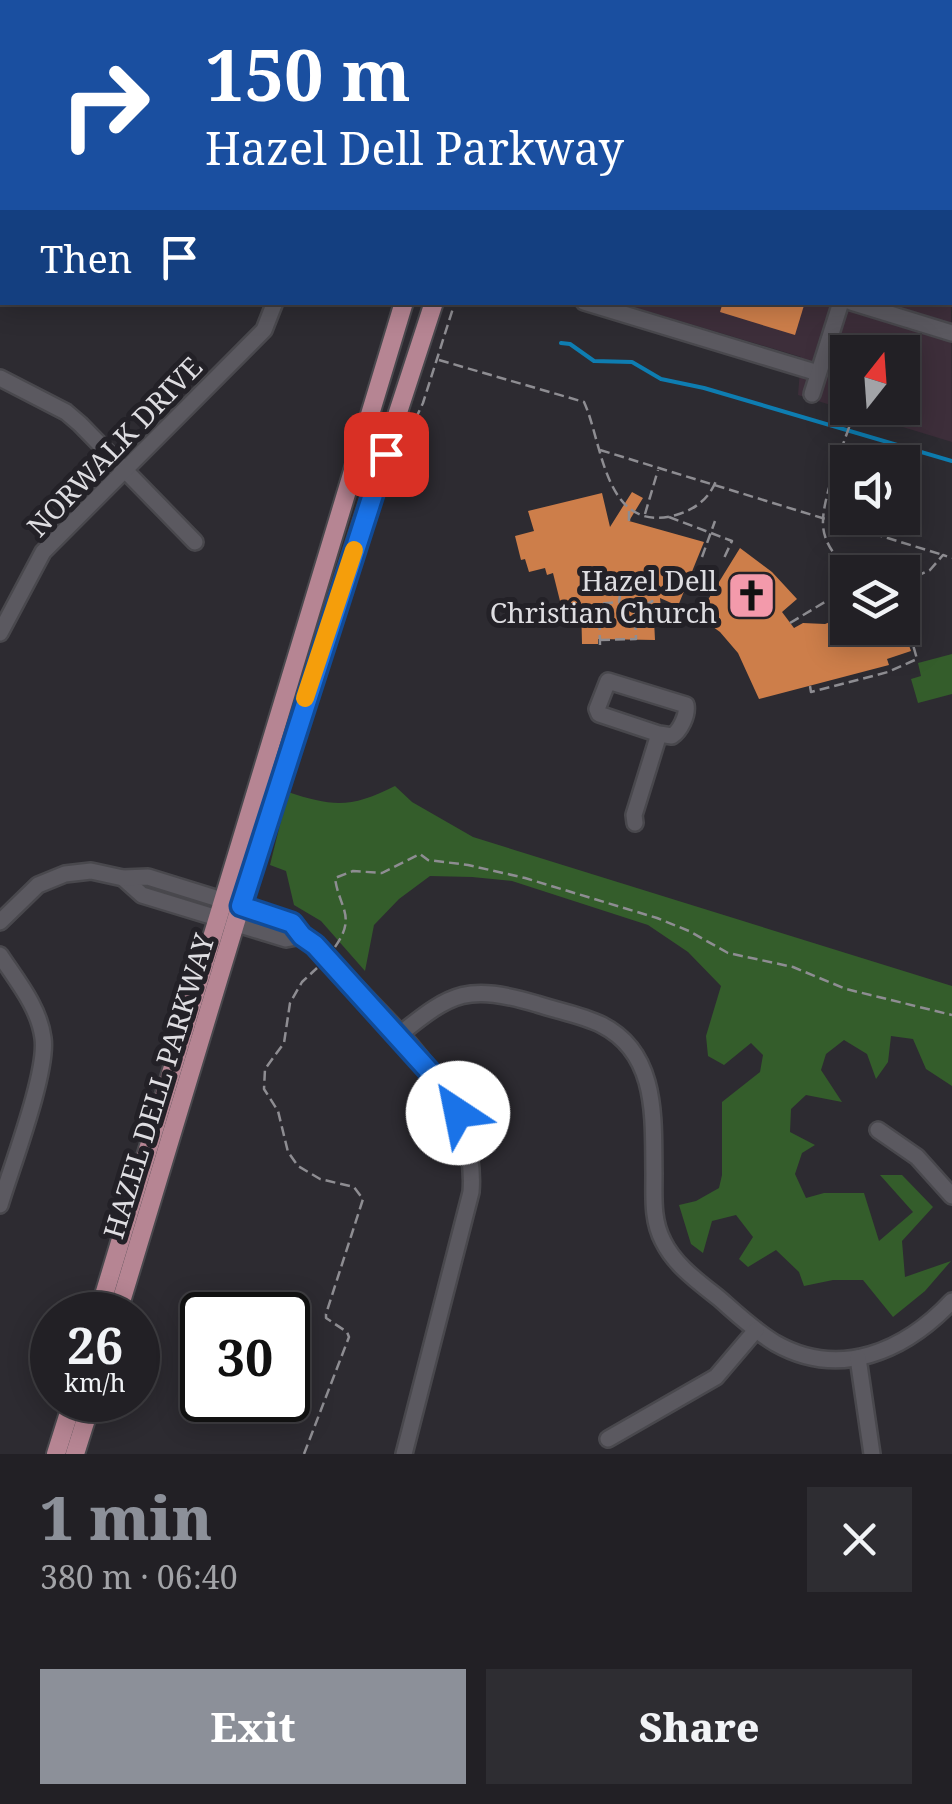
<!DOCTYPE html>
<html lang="en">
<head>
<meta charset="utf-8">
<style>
  :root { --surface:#222025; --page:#2e2d32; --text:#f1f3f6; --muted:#a2a3a7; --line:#3f3e42; --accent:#8c9099 }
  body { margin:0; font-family:"Noto Serif",serif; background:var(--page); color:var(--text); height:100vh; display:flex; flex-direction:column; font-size:38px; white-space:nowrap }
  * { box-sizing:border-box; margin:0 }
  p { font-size:32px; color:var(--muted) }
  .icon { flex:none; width:55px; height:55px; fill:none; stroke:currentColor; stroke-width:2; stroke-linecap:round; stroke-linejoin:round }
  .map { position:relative; height:1454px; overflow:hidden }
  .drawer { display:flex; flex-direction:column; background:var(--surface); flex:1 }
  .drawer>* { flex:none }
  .hud { position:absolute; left:0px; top:0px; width:952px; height:305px; box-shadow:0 5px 25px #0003,0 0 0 2px var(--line); background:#1a4fa0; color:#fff; overflow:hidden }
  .needle { width:65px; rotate:17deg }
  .buttons { position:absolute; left:830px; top:335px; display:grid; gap:20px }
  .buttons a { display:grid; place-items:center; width:90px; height:90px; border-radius:0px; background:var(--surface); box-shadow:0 5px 25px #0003,0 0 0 2px var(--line); font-size:50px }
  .speed { position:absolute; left:30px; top:1292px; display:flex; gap:20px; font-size:50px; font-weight:700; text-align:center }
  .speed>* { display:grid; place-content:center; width:130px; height:130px; border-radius:50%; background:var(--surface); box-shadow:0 5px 25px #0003,0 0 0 2px var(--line); line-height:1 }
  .speed small { font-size:25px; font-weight:400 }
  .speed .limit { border:5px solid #111; border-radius:15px; background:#fff; color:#111 }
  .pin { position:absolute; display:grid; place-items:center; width:85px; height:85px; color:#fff; margin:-42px; border-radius:20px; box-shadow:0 5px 15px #0006 }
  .me { position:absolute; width:110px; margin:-55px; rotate:326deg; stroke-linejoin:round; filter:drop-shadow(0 0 8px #0008) }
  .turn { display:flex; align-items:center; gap:35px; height:210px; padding:0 40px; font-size:45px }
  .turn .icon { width:130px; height:130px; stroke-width:2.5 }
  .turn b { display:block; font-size:70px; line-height:85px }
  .then { display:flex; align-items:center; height:95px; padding:0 40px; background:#0003; gap:20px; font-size:38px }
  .round { display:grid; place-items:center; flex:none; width:105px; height:105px; border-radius:0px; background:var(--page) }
  .overview { display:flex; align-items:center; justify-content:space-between; height:170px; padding:0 40px }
  h1 { font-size:60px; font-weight:800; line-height:75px; color:var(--accent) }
  .cta { display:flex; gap:20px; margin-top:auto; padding:20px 40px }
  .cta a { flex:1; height:115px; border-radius:0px; background:var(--accent); color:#fff; font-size:40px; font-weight:800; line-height:115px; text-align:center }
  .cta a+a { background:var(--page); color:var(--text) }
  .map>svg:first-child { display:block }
</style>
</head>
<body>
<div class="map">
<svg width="952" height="1454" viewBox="0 0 952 1454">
  <rect width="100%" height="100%" fill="#2d2b31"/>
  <g fill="#3d2e3a" fill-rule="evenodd">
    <path d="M616,0h336v103l-2,-101z"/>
    <path d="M950,179l2,263 -154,-47 3,-38 -181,-54 330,-1zM848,352h54v56h-54z"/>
  </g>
  <g fill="#345d2b">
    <path d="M952,654v40l-34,9 -7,-24 10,-3 -3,-13z"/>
    <path d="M395,786l17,16 61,35 479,149v100l-26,-17 -13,-30 -22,-3 -3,26 -12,17 -9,-25 -23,-14 -18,14 -5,16 21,32 -36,-7 -15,14 -1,23 25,13 -13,8 -7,21 11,24 18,-5h40l15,48 34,-29 -33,-37h22l31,32 -31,34 3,36 46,-16 -26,30 -32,26 -30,-37h-30l-29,6 -5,-14 -23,-22 -28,17 -9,-8 14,-22 -17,-22 -24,6 -9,32 -12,-9 -12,-39 17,-4 23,-13 3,-13v-73l38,-30 3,-17 -12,-12 -27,22 -16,-9 -2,-20 15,-50 -33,-34 -40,-27 -136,-44 -40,-4 -42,-1 -31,23 -25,26 -9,46 -44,-50 -27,-16 -8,-34 -16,-6 18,-73c45,15 64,16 107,-6z"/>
  </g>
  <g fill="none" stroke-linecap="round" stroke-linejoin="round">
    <path stroke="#0e7db1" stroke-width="4" d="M561,343l9,1 24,17 38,1 29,17 43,9 248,73"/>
  </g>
  <g fill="#cd7e4a">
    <path d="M723,302h82l-10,33 -75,-23z"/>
    <path d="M632,492l11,6 -14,23 75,21 -26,64 -18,-8 2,21 -8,1 1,20 -57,-1v5h-16l-1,-42 -19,7 -9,-36 -6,2 -2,-7 -16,4 -4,-13 -4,1 -6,-24 19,-5 -6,-20 74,-18 8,34z"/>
    <path d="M740,548l32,24 25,27 -15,13 12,16 9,-5 22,1 23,-9v13h55l8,23 -24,8 2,6 -130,34 -21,-46 -18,-21 -22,-16z"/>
  </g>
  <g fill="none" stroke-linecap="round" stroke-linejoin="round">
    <defs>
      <g id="minor">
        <path d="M0,147h2"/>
        <path d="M584,302l234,71"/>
        <path d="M851,302l101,31"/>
        <path d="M0,378l66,34 14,12 115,118"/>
        <path d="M812,394l29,-92"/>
        <path d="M0,633l43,-81 221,-222 11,-28"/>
        <path d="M635,823l-1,-8 25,-81 13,2c8,-5 16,-21 14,-31l-78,-24 -11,28 2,5 60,20"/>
        <path d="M123,878l19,17 144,44 16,-3"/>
        <path d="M0,922l38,-37 27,-11 26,-3 32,7 25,-1 132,41c15,7 30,22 42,34 62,67 157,142 149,240l-67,262"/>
        <path d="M0,955c17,26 39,52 43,83 5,34 -32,130 -43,167"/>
        <path d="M399,1035c54,-44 69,-51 138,-31 21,7 45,11 65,21 57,29 51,95 52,149 0,23 -2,46 9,67 12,25 37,42 58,59 17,15 34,31 54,43 65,37 130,8 177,-42"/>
        <path d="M878,1130l39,27 35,39"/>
        <path d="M858,1358l14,96"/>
        <path d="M608,1439l108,-62 40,-47"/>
      </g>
      <g id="major">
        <path d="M446,0l9,2"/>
        <path d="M541,0l7,2"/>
        <path d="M496,2l1,-2"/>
        <path d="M526,2l1,-2"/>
        <path d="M950,127h2"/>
        <path d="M950,153l2,1"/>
        <path d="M98,1315l306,-1013"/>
        <path d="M117,1315l167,-553 150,-460"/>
        <path d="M56,1454l17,-54"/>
        <path d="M75,1454l17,-54"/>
      </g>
    </defs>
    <use href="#minor" stroke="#49484d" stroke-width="20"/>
    <use href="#major" stroke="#49484d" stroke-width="22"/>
    <g stroke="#8e8d92" stroke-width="2.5" stroke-dasharray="10 5" stroke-linecap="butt">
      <path d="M376,0l8,2"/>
      <path d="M607,0l9,2"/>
      <path d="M950,104h2"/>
      <path d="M439,360l145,42c19,41 20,133 92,113 18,-5 33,-16 40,-34"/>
      <path d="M409,433l14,-30 32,-101"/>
      <path d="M600,450l343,105"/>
      <path d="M645,514l13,-44"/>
      <path d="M669,517l63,24 -8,17"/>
      <path d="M629,521v-14"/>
      <path d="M702,557l13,-36"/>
      <path d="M854,572c-17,-11 -32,-30 -31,-51 0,-26 24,-87 33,-113"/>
      <path d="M902,583l28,-13 13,-15 9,3"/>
      <path d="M790,623l58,-35"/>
      <path d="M600,640l36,-1 -1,-28 21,-12"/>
      <path d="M600,645l-1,-41 20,-2 1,-7"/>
      <path d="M810,686l1,6 77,-20 29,-13 -15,-53"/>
      <path d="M335,947c22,-31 4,-39 0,-69l18,-7 29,2 38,-19 8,6 40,5 57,13 132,40 32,13 39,22 65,14 53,22 106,26"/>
      <path d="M304,1454l45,-117 -2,-5 -21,-14v-4l37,-115 -9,-12 -34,-8 -22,-13 -10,-14 -10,-41 -14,-22 1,-20 19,-26 6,-40 12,-21 15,-14"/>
    </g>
    <use href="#minor" stroke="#5b5960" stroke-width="15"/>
    <use href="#major" stroke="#b68593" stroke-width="18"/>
  </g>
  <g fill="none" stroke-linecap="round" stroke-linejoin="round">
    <defs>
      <path id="route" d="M386,454l-145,452 51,17 10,13 13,9 124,137 19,31"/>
    </defs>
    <use href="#route" stroke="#114b97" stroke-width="25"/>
    <use href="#route" stroke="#1a73e8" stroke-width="18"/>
    <path stroke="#f59e0b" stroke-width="18" d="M305,698l49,-148"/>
  </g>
  <defs>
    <symbol id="church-square" viewBox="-11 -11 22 22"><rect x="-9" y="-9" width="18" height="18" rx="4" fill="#f39aab" stroke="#232127"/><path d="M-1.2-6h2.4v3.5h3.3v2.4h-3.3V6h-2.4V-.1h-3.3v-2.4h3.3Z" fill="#111"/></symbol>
  </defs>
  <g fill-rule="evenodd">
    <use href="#church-square" x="724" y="568" width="55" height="55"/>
  </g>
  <g text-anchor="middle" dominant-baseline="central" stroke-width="10" stroke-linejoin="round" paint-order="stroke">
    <g font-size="28" fill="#dedde1" stroke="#232127">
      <text transform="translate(114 446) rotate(-46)">NORWALK DRIVE</text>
      <text transform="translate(158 1086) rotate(-73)">HAZEL DELL PARKWAY</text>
    </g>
    <g font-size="28" fill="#dedde1" stroke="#232127" text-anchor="end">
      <text x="717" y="580">Hazel Dell<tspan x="717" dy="32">Christian Church</tspan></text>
    </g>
  </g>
</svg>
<div class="buttons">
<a><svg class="needle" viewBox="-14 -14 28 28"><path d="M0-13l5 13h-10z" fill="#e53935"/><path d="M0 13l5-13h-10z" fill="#a2a3a7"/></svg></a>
<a><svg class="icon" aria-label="sound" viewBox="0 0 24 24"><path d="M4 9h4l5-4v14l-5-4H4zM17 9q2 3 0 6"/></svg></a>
<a><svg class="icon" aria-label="layers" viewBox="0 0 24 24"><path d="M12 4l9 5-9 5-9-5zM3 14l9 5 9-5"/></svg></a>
</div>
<div class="speed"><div>26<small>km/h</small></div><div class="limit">30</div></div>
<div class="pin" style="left:386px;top:454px;background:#d93025"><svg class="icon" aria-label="arrive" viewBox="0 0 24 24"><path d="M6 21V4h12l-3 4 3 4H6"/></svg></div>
<svg class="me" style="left:458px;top:1113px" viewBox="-20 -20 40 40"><circle r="19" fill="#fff"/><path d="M0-13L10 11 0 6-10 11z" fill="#1a73e8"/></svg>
<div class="hud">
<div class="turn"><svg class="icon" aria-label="right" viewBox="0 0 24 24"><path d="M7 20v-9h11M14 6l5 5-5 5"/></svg><div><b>150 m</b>Hazel Dell Parkway</div></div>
<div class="then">Then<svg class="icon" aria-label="arrive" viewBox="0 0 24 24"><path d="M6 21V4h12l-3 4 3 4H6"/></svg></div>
</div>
</div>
<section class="drawer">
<div class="overview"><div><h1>1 min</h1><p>380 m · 06:40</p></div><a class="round"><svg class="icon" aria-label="close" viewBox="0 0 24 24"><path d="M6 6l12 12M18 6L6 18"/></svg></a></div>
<div class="cta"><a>Exit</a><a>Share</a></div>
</section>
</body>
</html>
